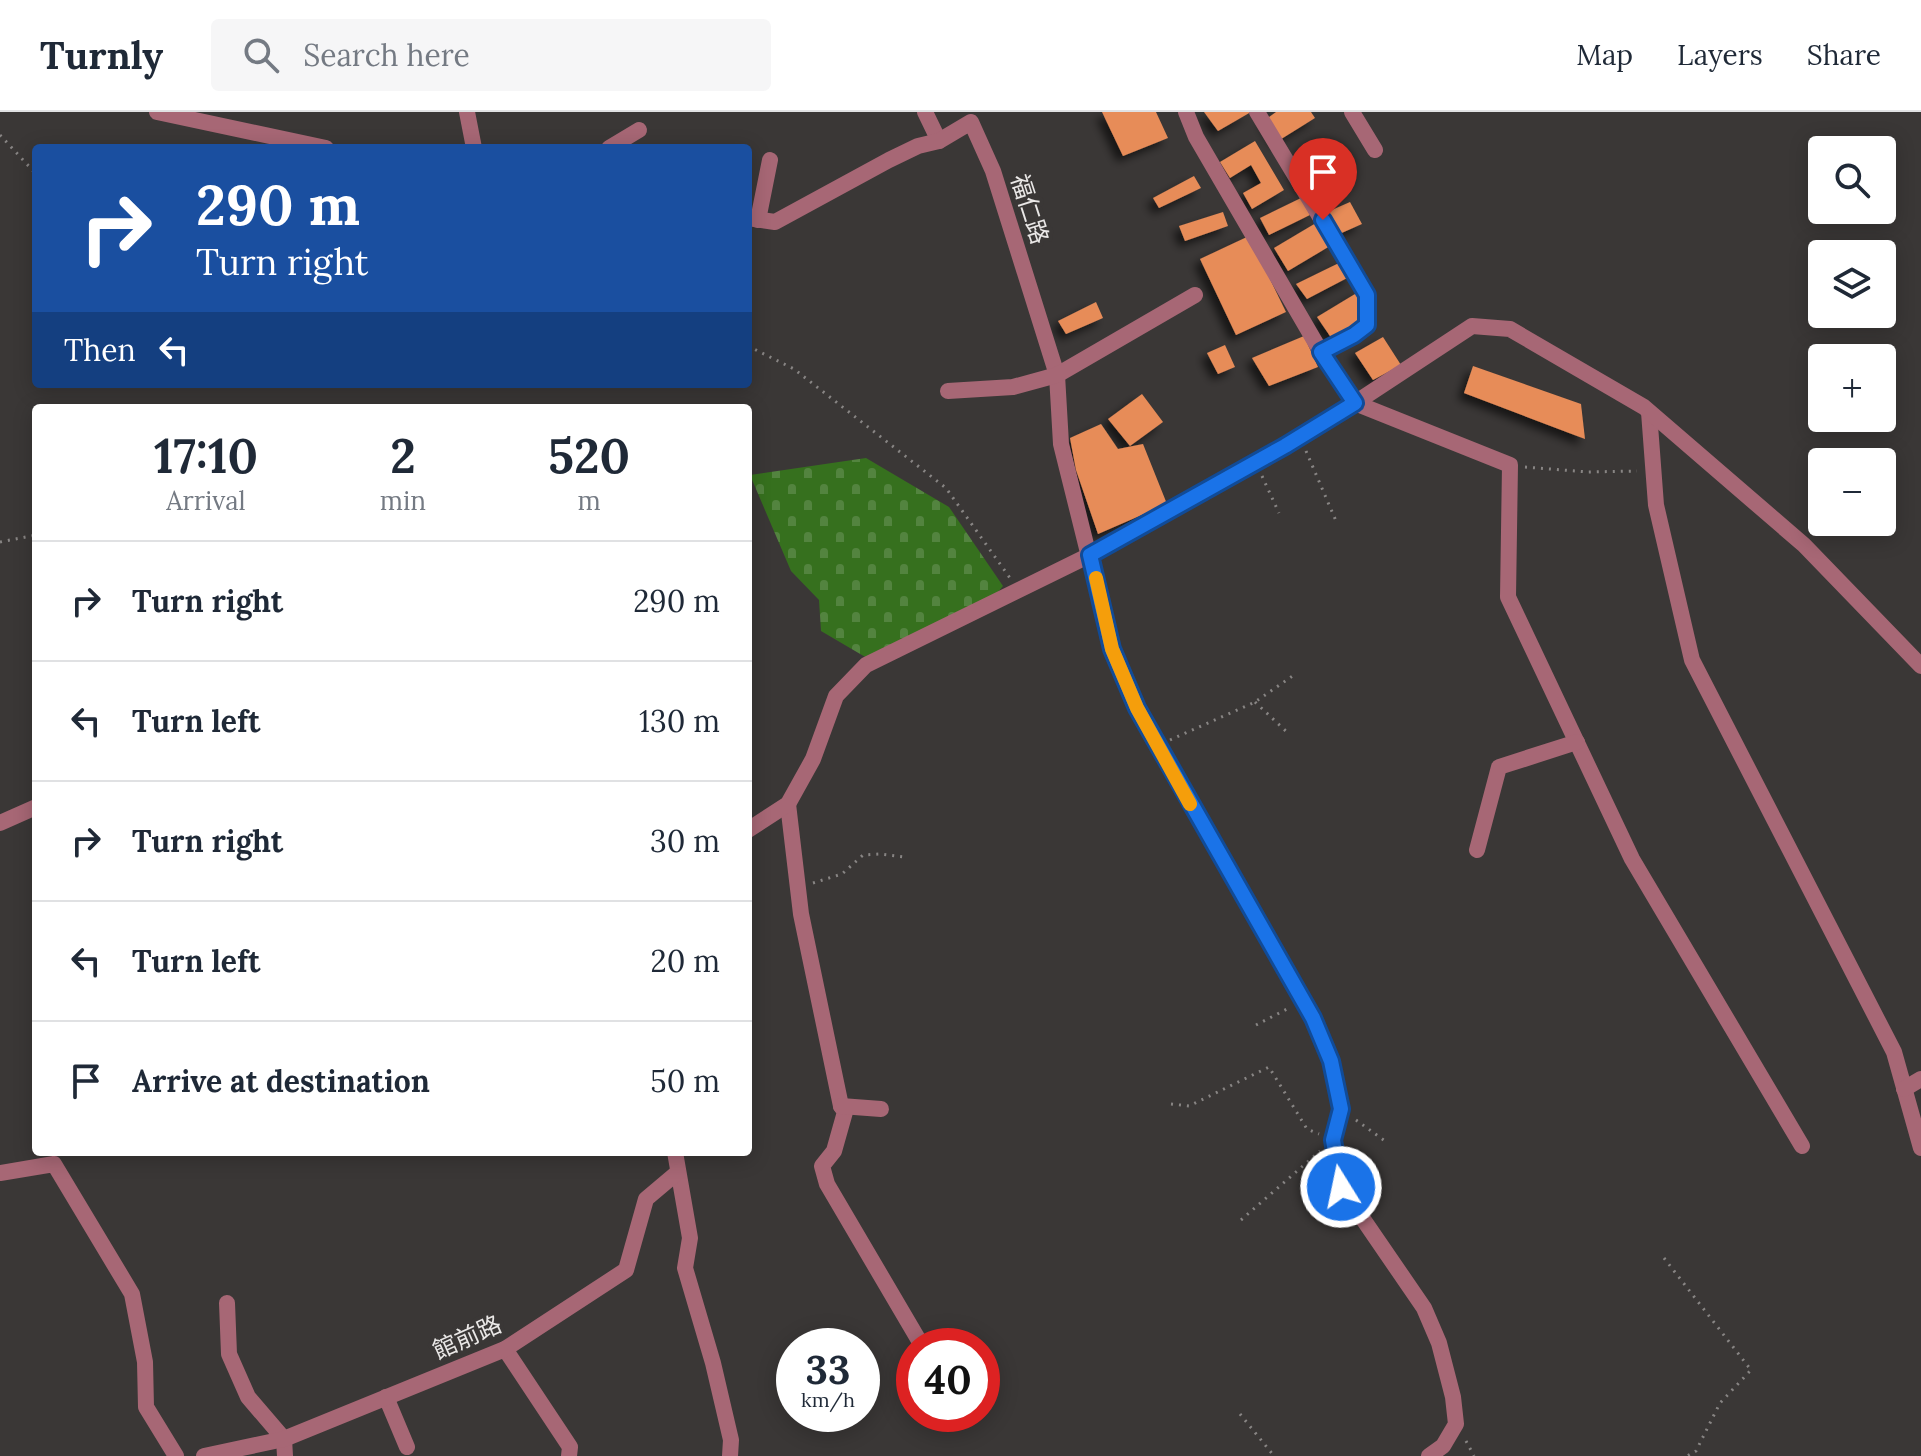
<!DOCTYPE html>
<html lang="en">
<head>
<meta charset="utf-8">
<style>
  :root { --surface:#fff; --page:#f6f6f7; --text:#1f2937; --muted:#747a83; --line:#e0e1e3 }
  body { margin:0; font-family:Lora,"Noto Sans TC",serif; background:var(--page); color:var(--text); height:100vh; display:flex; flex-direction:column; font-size:30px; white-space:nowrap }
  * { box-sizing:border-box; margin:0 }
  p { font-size:26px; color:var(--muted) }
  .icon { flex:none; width:44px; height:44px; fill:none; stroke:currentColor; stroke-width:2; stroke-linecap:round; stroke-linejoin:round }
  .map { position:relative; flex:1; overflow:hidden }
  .panel { position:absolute; left:32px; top:292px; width:720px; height:752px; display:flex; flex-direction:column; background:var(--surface); border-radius:8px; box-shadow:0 4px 20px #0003 }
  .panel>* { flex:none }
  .guide { position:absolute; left:32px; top:32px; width:720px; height:244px; border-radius:8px; box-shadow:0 4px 20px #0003; background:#1a4fa0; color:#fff; overflow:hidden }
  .fabs { position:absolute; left:1808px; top:24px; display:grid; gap:16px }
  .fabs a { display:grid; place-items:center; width:88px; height:88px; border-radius:8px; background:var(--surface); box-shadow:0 4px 20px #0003; font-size:40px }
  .speed { position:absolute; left:776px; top:1216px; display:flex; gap:16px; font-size:40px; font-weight:700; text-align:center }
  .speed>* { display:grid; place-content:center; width:104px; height:104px; border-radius:50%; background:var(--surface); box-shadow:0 4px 20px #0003; line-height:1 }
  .speed small { font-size:20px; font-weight:400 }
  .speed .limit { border:12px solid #d22; background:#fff; color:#111 }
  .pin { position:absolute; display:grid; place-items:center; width:68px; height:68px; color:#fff; margin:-82px -34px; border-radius:50% 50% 50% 0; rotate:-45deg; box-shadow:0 0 8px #0007 }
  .pin .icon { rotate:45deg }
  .me { position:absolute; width:88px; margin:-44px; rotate:350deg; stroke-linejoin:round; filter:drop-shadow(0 0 6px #0008) }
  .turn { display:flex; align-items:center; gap:28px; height:168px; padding:0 32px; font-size:36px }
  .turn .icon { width:104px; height:104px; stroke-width:2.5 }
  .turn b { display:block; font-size:56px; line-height:68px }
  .then { display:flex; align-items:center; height:76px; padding:0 32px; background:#0003; gap:16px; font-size:30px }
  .eta { display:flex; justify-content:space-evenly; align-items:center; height:136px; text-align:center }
  .eta b { font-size:48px; font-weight:800; line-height:56px }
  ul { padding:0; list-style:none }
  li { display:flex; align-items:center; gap:24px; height:120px; padding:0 32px; border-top:2px solid var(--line) }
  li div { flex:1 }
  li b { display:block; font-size:30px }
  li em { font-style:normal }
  header { display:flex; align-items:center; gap:48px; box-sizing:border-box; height:112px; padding:0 40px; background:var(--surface); border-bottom:2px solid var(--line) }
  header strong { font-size:38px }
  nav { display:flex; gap:44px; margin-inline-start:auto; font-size:28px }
  .search { width:560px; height:72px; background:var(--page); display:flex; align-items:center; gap:20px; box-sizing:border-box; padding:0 28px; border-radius:8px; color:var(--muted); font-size:30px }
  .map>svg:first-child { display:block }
</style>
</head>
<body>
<header>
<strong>Turnly</strong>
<div class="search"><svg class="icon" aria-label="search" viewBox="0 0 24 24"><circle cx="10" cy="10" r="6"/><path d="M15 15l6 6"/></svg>Search here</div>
<nav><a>Map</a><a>Layers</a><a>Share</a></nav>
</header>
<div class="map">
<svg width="1921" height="1344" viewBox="0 0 1921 1344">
  <defs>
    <pattern id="cemetery-stones" width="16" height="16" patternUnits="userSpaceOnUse" patternTransform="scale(2)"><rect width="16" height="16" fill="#36701e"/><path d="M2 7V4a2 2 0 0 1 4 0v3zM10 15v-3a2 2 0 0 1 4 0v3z" fill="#53843f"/></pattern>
    <filter id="shadow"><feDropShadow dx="-6" dy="6" stdDeviation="4" flood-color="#0009"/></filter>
  </defs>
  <rect width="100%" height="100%" fill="#3a3736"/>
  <path fill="url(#cemetery-stones)" d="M866,346l83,49 54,79 -10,12 -126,60 -46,-27 -2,-31 -28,-29 -41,-96z"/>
  <g fill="#e78c59" filter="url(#shadow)">
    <path d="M1102,0h54l12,26 -45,18z"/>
    <path d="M1204,0h47l-33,19z"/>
    <path d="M1276,0h35l4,6 -37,23 -13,-21z"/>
    <path d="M1255,29l29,49 -32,19 -9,-16 18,-10 -10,-18 -21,13 -10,-16z"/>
    <path d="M1318,43l11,20 -24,12 -11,-21z"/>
    <path d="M1194,64l7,12 -42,20 -6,-10z"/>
    <path d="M1301,86l9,17 -41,20 -9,-17z"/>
    <path d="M1350,90l12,22 -25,11 -12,-22z"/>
    <path d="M1223,100l5,14 -43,15 -6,-15z"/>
    <path d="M1316,111l14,23 -42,25 -14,-23z"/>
    <path d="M1249,124l37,76 -50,23 -36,-76z"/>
    <path d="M1341,150l10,14 -44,23 -11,-15z"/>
    <path d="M1360,179l4,30 -32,18 -15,-22z"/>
    <path d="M1096,190l7,16 -37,16 -8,-13z"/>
    <path d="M1304,224l14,31 -49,19 -17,-28z"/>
    <path d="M1383,225l18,28 -28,15 -18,-27z"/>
    <path d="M1225,233l10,22 -17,7 -11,-21z"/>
    <path d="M1473,254l108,38 4,35 -121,-46z"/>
    <path d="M1142,282l21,28 -33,24 -22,-27z"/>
    <path d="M1101,312l17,25 25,-5 24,60 -69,30 -22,-64 -6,-32z"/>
  </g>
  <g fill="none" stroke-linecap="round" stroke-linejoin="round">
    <g stroke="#888584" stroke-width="3" stroke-dasharray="2 6" stroke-linecap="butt">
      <path d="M0,23l36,39"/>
      <path d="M748,234l46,23 152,119 64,90"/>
      <path d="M101,293v3"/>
      <path d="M1306,339l30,70"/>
      <path d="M1525,355l63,5 49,-1"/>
      <path d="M1262,364l17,37"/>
      <path d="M0,430l36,-7"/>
      <path d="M1255,590l34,32"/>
      <path d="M1170,628l85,-38 39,-27"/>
      <path d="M813,771l29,-9 21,-19 17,-1 24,3"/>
      <path d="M1256,913l33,-17"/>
      <path d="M1171,992l18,2 80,-39 38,62 12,5"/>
      <path d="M1356,1008l29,21"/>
      <path d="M1241,1108l79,-69"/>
      <path d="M1664,1146l87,112 -31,33 -24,48 -9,5"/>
      <path d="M1240,1302l34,42"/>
      <path d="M1466,1329l8,15"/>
    </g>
    <g stroke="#a76775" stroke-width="16">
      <path d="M157,0l169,36"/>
      <path d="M467,0l7,36"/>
      <path d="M925,0l14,29"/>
      <path d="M1186,0l10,25 125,215 34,51 155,62 -2,132 124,262 170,287"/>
      <path d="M1257,0l110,183v30l-13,10 -33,17"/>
      <path d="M1352,0l23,38"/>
      <path d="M609,36l30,-18"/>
      <path d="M748,106l27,4 114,-62 29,-14 21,-5 32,-19 22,49 64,204 4,69 51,205 25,59 176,310 18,43 10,48 -8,31 8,47 83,121 15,35 14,54 3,27 -13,22 -14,10"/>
      <path d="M758,108l12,-60"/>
      <path d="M948,279l65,-4 44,-12 138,-80"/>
      <path d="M1649,300l7,93 36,155 202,392 27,96"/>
      <path d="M788,692l13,110 40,192 4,6 -11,39 -12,15 5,18 94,160"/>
      <path d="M0,711l36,-16"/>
      <path d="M748,718l40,-26 25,-45 23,-63 30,-31 224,-110 195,-109 70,-43 117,-77 38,3 134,78 160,138 117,121"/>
      <path d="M1477,738l22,-83 78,-25"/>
      <path d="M1904,977l17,-10"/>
      <path d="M841,994l40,3"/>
      <path d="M675,1040l15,86 -5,30 28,95 18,77 -1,16"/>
      <path d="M0,1061l54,-9 78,130 13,68 1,45 30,49"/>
      <path d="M227,1191l2,51 19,43 36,42 1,17"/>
      <path d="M505,1237l65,98 -1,9"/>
      <path d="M386,1285l21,50"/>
      <path d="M204,1344l80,-17 221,-90 121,-79 20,-71 32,-27"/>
    </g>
  </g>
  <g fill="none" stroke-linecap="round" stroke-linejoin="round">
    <defs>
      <path id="route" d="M1323,108l44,75v30l-13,10 -33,17 34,51 -70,43 -195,109 22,94 25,59 176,310 18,43 10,48 -8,31 8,47"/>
    </defs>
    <use href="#route" stroke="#114b97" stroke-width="20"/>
    <use href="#route" stroke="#1a73e8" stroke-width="14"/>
    <path stroke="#f59e0b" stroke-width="14" d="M1096,466l16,71 25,59 53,96"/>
  </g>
  <g text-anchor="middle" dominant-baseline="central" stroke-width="8" stroke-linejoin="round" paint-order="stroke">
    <g font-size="24" fill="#eae8e7" stroke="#3a3736">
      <text transform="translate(1030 97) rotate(72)">福仁路</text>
      <text transform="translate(467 1225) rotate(-24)">館前路</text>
    </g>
  </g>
</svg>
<div class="fabs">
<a><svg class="icon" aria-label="search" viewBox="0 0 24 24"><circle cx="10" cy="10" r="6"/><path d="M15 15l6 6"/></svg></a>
<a><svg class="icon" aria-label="layers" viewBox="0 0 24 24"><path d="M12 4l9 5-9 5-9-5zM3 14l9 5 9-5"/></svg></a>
<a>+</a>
<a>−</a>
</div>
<div class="speed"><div>33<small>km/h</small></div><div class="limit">40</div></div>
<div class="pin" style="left:1323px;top:108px;background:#d93025"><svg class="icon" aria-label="arrive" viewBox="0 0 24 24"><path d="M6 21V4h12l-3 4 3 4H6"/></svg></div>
<svg class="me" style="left:1341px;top:1075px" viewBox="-20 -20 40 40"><circle r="17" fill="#1a73e8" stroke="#fff" stroke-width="3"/><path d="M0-11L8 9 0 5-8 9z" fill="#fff"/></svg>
<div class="guide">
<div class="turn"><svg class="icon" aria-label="right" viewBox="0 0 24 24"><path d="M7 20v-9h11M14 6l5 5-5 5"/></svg><div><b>290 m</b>Turn right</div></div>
<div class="then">Then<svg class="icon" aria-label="left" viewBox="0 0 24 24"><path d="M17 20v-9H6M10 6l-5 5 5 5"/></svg></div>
</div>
<section class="panel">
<div class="eta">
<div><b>17:10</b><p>Arrival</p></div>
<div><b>2</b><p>min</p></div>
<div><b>520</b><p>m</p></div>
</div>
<ul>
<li><svg class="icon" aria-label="right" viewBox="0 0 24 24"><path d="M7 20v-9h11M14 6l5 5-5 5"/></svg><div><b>Turn right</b></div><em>290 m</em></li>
<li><svg class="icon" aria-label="left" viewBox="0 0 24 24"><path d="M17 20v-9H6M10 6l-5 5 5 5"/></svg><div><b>Turn left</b></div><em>130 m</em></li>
<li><svg class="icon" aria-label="right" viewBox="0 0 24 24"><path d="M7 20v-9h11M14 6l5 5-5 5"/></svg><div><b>Turn right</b></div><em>30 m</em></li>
<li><svg class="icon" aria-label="left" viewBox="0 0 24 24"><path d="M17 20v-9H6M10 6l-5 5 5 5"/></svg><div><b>Turn left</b></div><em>20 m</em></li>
<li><svg class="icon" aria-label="arrive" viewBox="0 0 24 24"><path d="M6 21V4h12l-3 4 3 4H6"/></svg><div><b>Arrive at destination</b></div><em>50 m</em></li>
</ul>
</section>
</div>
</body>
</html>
